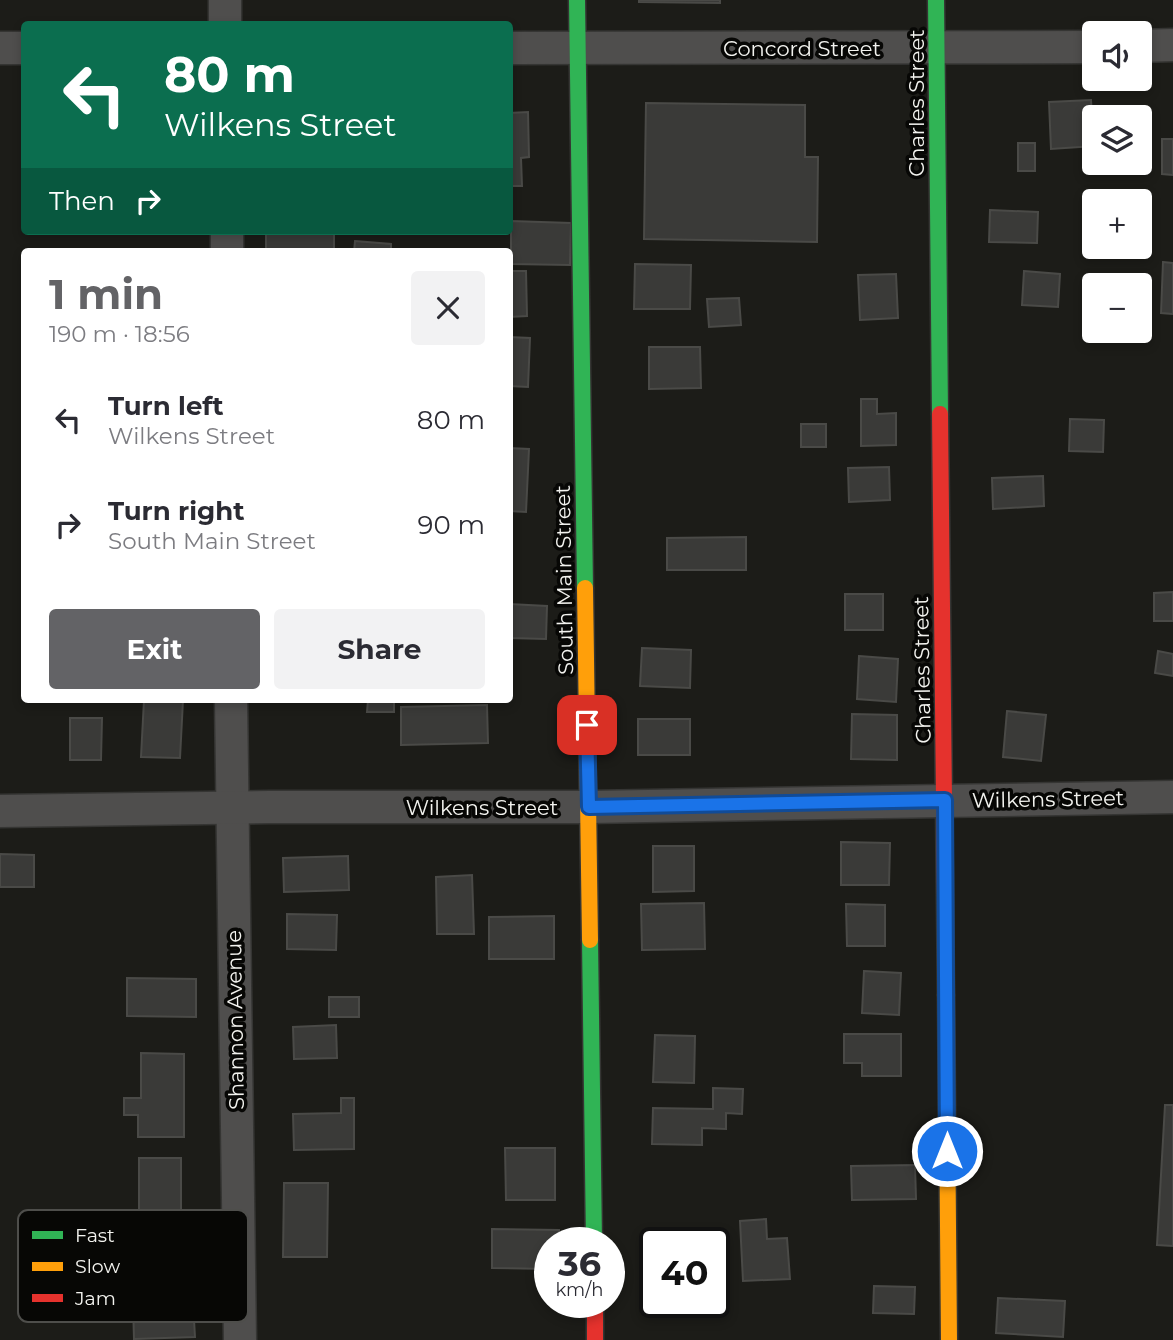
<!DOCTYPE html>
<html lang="en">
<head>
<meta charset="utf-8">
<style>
  :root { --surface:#fff; --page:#f2f2f3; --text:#2b2b33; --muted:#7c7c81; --accent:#636366 }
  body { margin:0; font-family:Montserrat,sans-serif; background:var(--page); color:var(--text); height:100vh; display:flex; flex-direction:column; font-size:26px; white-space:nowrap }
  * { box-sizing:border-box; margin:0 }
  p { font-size:23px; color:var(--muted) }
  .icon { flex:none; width:38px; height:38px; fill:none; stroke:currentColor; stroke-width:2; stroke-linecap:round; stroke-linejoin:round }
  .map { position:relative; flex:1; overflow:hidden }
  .details { position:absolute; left:21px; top:248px; width:492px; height:455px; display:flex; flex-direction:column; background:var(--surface); border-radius:7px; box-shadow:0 4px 10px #0003 }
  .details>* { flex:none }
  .guide { position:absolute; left:21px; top:21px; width:492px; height:214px; border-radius:7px; box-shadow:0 4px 10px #0003; background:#0b6e4f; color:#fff; overflow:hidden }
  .controls { position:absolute; left:1082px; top:21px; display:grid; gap:14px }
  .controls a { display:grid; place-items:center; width:70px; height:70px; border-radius:7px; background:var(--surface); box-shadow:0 4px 10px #0003; font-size:35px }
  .speed { position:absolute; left:534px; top:1227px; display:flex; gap:14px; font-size:35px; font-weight:700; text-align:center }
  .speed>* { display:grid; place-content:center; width:91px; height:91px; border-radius:50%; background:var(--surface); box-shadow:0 4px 10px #0003; line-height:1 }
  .speed small { font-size:18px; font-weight:400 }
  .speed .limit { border:4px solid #111; border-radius:10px; background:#fff; color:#111 }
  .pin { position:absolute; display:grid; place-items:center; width:60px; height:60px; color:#fff; margin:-30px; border-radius:14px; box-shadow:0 4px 10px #0006 }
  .me { position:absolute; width:77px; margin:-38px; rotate:0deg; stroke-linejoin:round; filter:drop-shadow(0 0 5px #0008) }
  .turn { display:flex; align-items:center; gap:24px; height:147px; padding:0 28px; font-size:32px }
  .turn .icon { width:91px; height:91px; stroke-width:2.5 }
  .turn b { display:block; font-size:49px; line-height:60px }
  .then { display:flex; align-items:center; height:66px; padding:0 28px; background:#0003; gap:14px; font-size:26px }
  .round { display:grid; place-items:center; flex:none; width:74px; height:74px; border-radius:7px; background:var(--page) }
  .head { display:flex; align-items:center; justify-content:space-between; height:119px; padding:0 28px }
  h1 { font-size:42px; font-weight:700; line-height:52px; color:var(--accent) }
  .cta { display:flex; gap:14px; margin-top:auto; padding:14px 28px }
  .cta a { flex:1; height:80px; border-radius:7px; background:var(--accent); color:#fff; font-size:28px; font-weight:700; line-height:80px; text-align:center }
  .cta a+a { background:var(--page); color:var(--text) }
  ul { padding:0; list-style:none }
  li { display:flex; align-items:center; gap:21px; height:105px; padding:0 28px }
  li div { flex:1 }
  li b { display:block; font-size:26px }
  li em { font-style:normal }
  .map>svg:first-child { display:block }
</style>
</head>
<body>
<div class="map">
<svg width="1173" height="1340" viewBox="0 0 1173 1340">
  <rect width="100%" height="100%" fill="#1c1c18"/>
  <g fill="#3a3a38" stroke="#4a4a47" stroke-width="2">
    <path d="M639,0h81v3l-81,-1z"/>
    <path d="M1091,100l3,46 -43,3 -2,-47z"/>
    <path d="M646,103l159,2v52h13l-1,85 -173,-3z"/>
    <path d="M528,112l1,45 -8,1 1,28h-13v-73z"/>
    <path d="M1162,139h11v36l-11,-1z"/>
    <rect x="1018" y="143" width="17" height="28"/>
    <path d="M990,210l48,2 -1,31 -48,-1z"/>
    <path d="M511,221l60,2 -1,42 -59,-1z"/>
    <rect x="266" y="231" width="68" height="21"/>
    <path d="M355,241l36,3v8h-37z"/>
    <path d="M1163,262l10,1v51l-12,-1z"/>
    <path d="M635,264l56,1 -1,44h-56z"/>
    <path d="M509,271h17l1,45 -18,1z"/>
    <path d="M1024,271l36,3 -2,33 -36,-2z"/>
    <path d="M896,274l2,44 -38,2 -2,-45z"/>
    <path d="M739,298l2,27 -32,2 -2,-28z"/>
    <path d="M509,337l21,1 -2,49 -19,-1z"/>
    <path d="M649,347h51l1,41 -52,1z"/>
    <path d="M861,399h16v15l19,-1v32l-35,1z"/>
    <path d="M1070,419l34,1 -1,32 -34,-1z"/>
    <rect x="801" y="424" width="25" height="23"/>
    <path d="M509,448l20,1 -3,63 -17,-1z"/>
    <path d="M889,467l1,33 -41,2 -1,-34z"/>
    <path d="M1043,476l1,30 -51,3 -1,-31z"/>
    <path d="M746,537v33h-79v-32z"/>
    <path d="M1173,592v29h-19v-28z"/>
    <rect x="845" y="594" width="38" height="36"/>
    <path d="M509,604l38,2 -1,33 -37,-1z"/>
    <path d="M642,648l49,2 -1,38 -50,-2z"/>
    <path d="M1158,651l15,3v22l-18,-3z"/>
    <path d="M859,656l39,3 -2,43 -39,-3z"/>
    <path d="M144,700h39l-3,58 -39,-1z"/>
    <path d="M368,700h26v12h-27z"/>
    <path d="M487,705l1,38 -87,2v-38z"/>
    <path d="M1007,711l39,4 -5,46 -38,-4z"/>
    <path d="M852,714l45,1v45l-46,-1z"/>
    <path d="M70,718h32l-1,42h-31z"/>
    <rect x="638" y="719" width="52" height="36"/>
    <path d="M841,842l49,1 -1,42h-48z"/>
    <path d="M653,846h41v45l-41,1z"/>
    <path d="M0,854l34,1v32h-34z"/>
    <path d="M348,856l1,34 -65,2 -1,-34z"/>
    <path d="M472,875l2,59h-37l-1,-57z"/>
    <path d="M704,903l1,46 -63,1 -1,-46z"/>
    <path d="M846,904l39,1v41h-38z"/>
    <path d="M287,914l50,1 -1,35 -49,-1z"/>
    <path d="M554,916v43h-65v-42z"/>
    <path d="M864,971l37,2 -2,42 -37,-2z"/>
    <path d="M127,978l69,1v38l-69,-1z"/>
    <rect x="329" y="997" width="30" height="20"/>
    <path d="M336,1025l1,33 -43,1 -1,-32z"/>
    <path d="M844,1034h57v42h-39v-13h-18z"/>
    <path d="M655,1035l40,1 -1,47 -41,-1z"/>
    <path d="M141,1053l43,1v83h-46v-22h-14v-17h17z"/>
    <path d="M713,1088l30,1 -1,25 -16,-1v16l-24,-1v17l-50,-1 1,-36 60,1z"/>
    <path d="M341,1098h13v51l-60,1 -1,-36 48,-1z"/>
    <path d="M1165,1105h8v141l-16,-1z"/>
    <path d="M505,1148h50v52h-49z"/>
    <rect x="139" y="1158" width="42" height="79"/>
    <path d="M915,1165l1,34 -64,1 -1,-34z"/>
    <path d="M284,1183h44l-1,74h-44z"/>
    <path d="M766,1219l1,20 20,-1 3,41 -47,2 -3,-60z"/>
    <path d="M492,1229l67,1v12h-9v27l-58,-1z"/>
    <path d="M874,1286l41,1 -1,27 -41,-1z"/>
    <path d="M998,1298l67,3 -2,36 -67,-4z"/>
    <path d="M193,1302l2,35 -61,2 -1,-35z"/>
  </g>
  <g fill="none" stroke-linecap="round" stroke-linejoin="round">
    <defs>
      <g id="street">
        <path d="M225,0v24"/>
        <path d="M1139,46l34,-1"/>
        <path d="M0,48h24"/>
        <path d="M509,48l585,-1"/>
        <path d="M227,231v21"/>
        <path d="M231,700l9,640"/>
        <path d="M0,811l269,-4h320l584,-10"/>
      </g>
      <g id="fast">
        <path d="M577,0l8,588"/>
        <path d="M936,0l4,414"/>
        <path d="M590,940l4,302"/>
      </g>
      <g id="slow">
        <path d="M585,588l5,352"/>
        <path d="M946,995l3,345"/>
      </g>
      <g id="jam">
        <path d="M940,414l6,581"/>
        <path d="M595,1302v38"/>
      </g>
    </defs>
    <use href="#street" stroke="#353533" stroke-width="35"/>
    <use href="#fast" stroke="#353533" stroke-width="19"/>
    <use href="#slow" stroke="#353533" stroke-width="19"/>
    <use href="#jam" stroke="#353533" stroke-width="19"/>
    <use href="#street" stroke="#4f4e4d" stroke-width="32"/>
    <use href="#fast" stroke="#30b455" stroke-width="16"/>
    <use href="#slow" stroke="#ff9f0a" stroke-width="16"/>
    <use href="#jam" stroke="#e5322d" stroke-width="16"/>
  </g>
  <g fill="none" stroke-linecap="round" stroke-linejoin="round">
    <defs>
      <path id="route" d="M587,725l2,82 356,-7 2,351"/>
    </defs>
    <use href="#route" stroke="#114b97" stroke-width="18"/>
    <use href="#route" stroke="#1a73e8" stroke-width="12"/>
  </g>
  <g text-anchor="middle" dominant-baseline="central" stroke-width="7" stroke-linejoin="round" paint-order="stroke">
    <g font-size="21" fill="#f3f3ef" stroke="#070705">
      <text x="802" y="48">Concord Street</text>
      <text transform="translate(916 103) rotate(-90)">Charles Street</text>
      <text transform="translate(564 580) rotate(-91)">South Main Street</text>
      <text transform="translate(922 670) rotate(-91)">Charles Street</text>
      <text transform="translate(1048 799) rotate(-1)">Wilkens Street</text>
      <text x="482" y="807">Wilkens Street</text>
      <text transform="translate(235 1020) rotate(-91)">Shannon Avenue</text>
    </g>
  </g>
  <rect x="18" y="1210" width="230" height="112" rx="10" fill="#070705" stroke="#4e4e4b" stroke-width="2"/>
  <rect x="32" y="1231" width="31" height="8" fill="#30b455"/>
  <rect x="32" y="1262" width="31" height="9" fill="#ff9f0a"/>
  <rect x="32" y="1294" width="31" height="8" fill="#e5322d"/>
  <g font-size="19" fill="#f3f3ef">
    <text x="75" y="1242">Fast</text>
    <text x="75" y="1273">Slow</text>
    <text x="75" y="1305">Jam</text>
  </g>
</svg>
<div class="controls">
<a><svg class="icon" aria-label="sound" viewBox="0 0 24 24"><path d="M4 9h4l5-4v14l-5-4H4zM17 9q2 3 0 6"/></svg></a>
<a><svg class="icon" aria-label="layers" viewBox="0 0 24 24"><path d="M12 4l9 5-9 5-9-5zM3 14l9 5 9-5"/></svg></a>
<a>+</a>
<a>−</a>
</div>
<div class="speed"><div>36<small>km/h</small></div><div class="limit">40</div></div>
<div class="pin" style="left:587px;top:725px;background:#d93025"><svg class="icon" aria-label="arrive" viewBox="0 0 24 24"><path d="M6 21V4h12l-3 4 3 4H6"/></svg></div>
<svg class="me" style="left:947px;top:1151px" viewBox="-20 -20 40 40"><circle r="17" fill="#1a73e8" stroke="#fff" stroke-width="3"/><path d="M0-11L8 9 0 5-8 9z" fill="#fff"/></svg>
<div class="guide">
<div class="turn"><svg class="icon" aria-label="left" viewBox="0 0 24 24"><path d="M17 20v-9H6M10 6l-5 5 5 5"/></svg><div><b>80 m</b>Wilkens Street</div></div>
<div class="then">Then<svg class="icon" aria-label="right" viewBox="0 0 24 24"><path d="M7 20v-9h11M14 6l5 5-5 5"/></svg></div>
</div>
<section class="details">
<div class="head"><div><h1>1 min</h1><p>190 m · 18:56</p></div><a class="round"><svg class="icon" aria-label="close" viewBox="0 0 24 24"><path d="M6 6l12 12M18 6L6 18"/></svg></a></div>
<ul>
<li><svg class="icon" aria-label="left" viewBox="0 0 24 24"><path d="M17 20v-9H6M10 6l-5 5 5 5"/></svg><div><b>Turn left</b><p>Wilkens Street</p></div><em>80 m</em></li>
<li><svg class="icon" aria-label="right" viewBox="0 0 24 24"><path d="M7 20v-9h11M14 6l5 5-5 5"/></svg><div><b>Turn right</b><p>South Main Street</p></div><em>90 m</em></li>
</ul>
<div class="cta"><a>Exit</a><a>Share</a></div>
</section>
</div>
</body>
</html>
